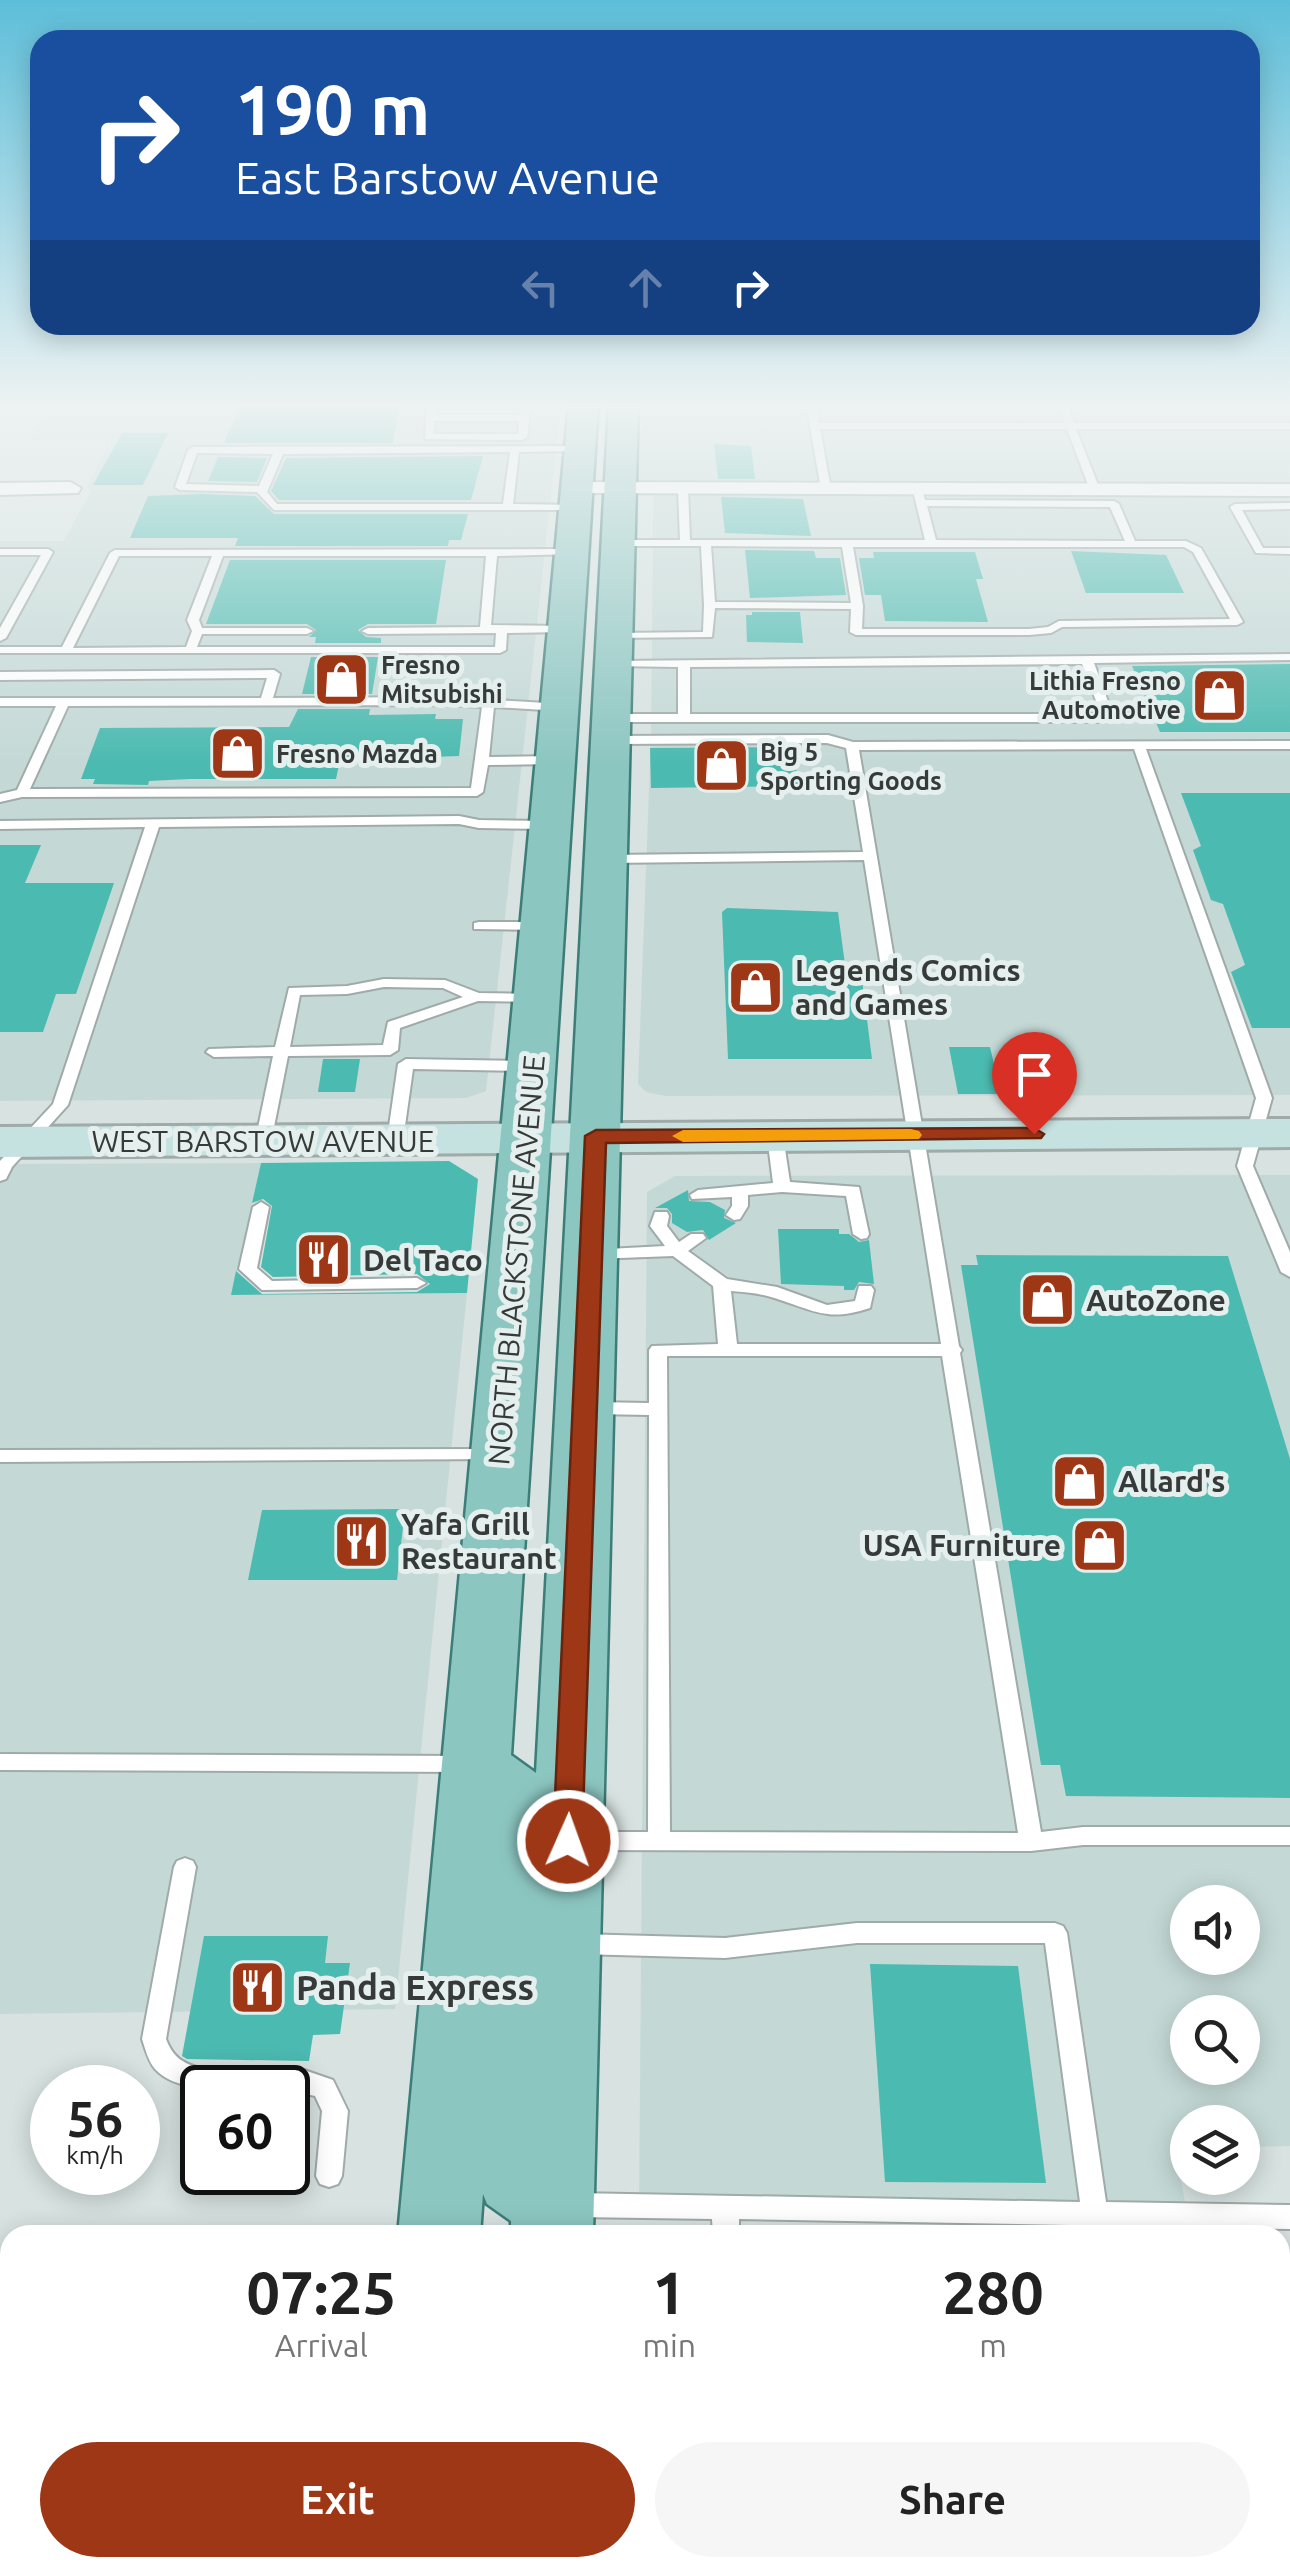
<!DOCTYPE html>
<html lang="en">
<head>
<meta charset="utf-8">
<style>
  :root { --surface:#fff; --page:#f6f6f6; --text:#222; --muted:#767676; --accent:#9e3716 }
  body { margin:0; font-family:Ubuntu,sans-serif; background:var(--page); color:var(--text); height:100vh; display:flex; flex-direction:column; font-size:38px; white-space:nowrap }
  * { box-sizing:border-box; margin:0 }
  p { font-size:32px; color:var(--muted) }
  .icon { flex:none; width:55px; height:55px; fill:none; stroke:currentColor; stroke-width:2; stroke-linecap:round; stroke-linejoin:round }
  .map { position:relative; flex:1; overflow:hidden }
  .details { position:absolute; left:0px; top:2225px; width:1290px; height:352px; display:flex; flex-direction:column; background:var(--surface); border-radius:30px 30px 0 0; box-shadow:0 5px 25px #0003 }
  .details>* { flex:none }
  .guide { position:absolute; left:30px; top:30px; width:1230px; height:305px; border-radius:30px; box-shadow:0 5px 25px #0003; background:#1a4fa0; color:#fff; overflow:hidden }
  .tools { position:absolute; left:1170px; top:1885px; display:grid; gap:20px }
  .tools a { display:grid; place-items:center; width:90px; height:90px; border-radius:50%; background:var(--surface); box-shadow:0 5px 25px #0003; font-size:50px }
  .speed { position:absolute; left:30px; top:2065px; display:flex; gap:20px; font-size:50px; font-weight:700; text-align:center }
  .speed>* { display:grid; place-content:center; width:130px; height:130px; border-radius:50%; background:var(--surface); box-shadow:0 5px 25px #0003; line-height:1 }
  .speed small { font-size:25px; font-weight:400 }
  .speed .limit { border:5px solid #111; border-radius:15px; background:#fff; color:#111 }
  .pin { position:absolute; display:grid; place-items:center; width:85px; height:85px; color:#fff; margin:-102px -42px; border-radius:50% 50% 50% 0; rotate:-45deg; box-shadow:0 0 10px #0007 }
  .pin .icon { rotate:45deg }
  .me { position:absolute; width:110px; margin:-55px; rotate:2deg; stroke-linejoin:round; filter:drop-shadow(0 0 8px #0008) }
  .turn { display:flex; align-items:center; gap:35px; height:210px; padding:0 40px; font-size:45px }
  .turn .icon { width:130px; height:130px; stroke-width:2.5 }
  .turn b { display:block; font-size:70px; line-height:85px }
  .lanes { display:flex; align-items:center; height:95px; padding:0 40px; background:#0003; justify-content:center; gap:50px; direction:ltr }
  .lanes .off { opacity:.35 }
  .eta { display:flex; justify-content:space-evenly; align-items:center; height:170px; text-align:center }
  .eta b { font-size:60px; font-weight:600; line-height:70px }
  .action { display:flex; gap:20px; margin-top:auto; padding:20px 40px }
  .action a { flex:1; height:115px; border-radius:60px; background:var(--accent); color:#fff; font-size:40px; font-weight:600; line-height:115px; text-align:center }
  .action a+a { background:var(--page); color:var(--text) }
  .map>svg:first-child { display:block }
</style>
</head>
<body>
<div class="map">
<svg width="1290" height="2576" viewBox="0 0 1290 2576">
  <rect width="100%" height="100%" fill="#d7e2e1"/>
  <g fill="#c4d9d6" fill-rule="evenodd">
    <path d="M561,404l-75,687 -20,7 -466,3v-560h64l28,-52 -6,-1 24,-47 -80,-1 22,-35z"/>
    <path d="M643,404h647v691l-624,1 -20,-4 -8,-8 13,-347 2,-201v-47l-15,-2z"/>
    <path d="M261,1163l-29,132 235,-2 -72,716 -395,5v-850z"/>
    <path d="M1290,1175v971l-47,1 -1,-25h-54l-1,25 -12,1 13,70 -549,-3 8,-1023 28,-16zM1188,1902h54v56h-54zM1188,2012h54v56h-54z"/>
    <path d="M0,2467h10v101h328l-1,8h-337z"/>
    <path d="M1280,2480h10v96h-653v-8h643z"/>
  </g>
  <g fill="#4bbab0">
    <path d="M241,404h159l-7,39h-169z"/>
    <path d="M122,433h46l-25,52h-50z"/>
    <path d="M714,444l37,2 4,33h-37z"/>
    <path d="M483,456l-12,44h-192l-8,-9 15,-33z"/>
    <path d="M218,457l49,1 -10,24 -49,-1z"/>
    <path d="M202,494l53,2 19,18h194l-7,26h-12l-1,6h-213l3,-8h-108l18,-42z"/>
    <path d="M721,497l82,2 8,37 -86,-3z"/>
    <path d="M745,550l69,1 2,7h24l6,37 -96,3z"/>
    <path d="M1071,551l95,4 18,38h-98z"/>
    <path d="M873,552h102l8,27h-7l12,43 -103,-1 -4,-26h-16l-6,-37h15z"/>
    <path d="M230,560h216l-10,64h-68l-10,6 8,7 15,1v5h-66l1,-6h-7l7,-7 -9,-6h-101z"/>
    <path d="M752,612h48l3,31 -56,-1 -1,-27h6z"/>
    <path d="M311,657h67l-6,37h-70z"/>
    <path d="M1290,664v68h-130l-28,-66z"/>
    <path d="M298,709h72l-1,6 67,-1 -1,5h28l-4,37 -119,4 -4,19h-147l-40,2 -1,4 -55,-1 2,-5h-14l19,-51 189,-1z"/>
    <path d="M794,747l4,39 -147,2 -1,-40z"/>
    <path d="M1181,793h109v235h-38l-21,-56 14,-7 -22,-61 -12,-4 -18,-50 8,-4z"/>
    <path d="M0,845h41l-16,38h89l-38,111h-20l-13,38h-43z"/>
    <path d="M727,908l111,4 8,60h15l11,87h-144l-6,-147z"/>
    <path d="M949,1047h41l11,47h-43z"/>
    <path d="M323,1059h37l-5,33h-37z"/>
    <path d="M449,1161l29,18 -11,114 -236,2 5,-24 26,23 155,-2 13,-8 -13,-10 -144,3 -12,-10 11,-61 -9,-7 -11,4 9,-40z"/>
    <path d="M688,1190l1,11 21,1 15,8 -1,8 12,5 -27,17 -6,-10 -16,2 -15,-9v-9l-5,-6h-12z"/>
    <path d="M778,1229h61v5h10l10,8 10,-2 5,44 -15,-2 -5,8h-10v-4l-63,-2z"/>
    <path d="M976,1255l252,1 62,203v339l-224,-2 -6,-31h-19l-80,-500h17z"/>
    <path d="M405,1509l-8,71h-149l14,-70z"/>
    <path d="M204,1936h124l-3,27h25l-10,71 -27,1 -4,26 -122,-2 -5,-3z"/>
    <path d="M870,1964l148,2 28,217 -161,-1z"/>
  </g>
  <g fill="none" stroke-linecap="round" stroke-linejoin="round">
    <defs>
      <g id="lane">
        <path d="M427,404h10l-2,11h85l1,-11h10l-4,33 -5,3 -97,-1zM435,421h84l-1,13h-85z"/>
        <path d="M806,404h10l3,19h246l-7,-19h9l7,19h216v6h-214l24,61 -5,3 -5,-3 -23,-61h-247l11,60 -5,3 -5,-3z"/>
        <path d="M580,446l3,1v4l-64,1 -6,52 67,1 1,2 -5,3h-302l-17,-18 -77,-2 -5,-3 13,-37 5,-3zM510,452l-7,52h-226l-10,-12 16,-38zM197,453l76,1 -14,32 -73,-2z"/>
        <path d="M683,486l5,3 2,51h235l-11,-45 5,-3 4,1 2,7 189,1 5,3 16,37h51l15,7 42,74 -6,3 -175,2 -11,6 -22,2h-173l-6,-3 1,-23 -136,-1 -3,29 -101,1v-4l4,-1 88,-1 1,-27 -3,-59h-83l-5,-3 5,-3h62l-2,-51zM927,506l183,1 15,34 -189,-1zM711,546l131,1 9,56 -136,-1zM853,547h331l9,5 37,67 -171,2 -11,6 -19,2h-167l1,-23z"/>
        <path d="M1290,503v6l-48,1 21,38h27v6l-34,-1 -26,-46 5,-3z"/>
        <path d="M0,549h48l5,3 -47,86 -6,3v-13l41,-73h-41z"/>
        <path d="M572,549l5,3 -1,2 -79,2 -6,69 75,1 6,3 -6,3 -59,1 -1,17 -6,3h-500v-6h62l48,-94 5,-3zM119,556h93l-25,64 5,11 -6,16 -113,1zM223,556h263l-6,71 -112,1 -6,3 6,3 128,-1 -1,14h-298l5,-13h105l6,-3 -6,-3h-105l-3,-8z"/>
        <path d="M1290,654v6l-196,3 20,55 -6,4h-496l-6,-4 6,-4h66v-47l-68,-1v-4l4,-1zM1082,664l19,50h-411v-47z"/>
        <path d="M274,670l6,4 -7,24 170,-1 121,7 2,3 -6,4 -66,-4 -5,50 66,-1 6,4 -6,4 -67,1 -5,27 -6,4 -455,1 -22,5v-8l17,-4 39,-84h-56v-8h261l6,-20 -267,2v-8zM443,705l39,2 -11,81 -441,1 38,-83z"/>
        <path d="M828,735l25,7 437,-1v8h-144l126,349 -19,68 37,86v25l-9,-5 -44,-106 19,-68 -122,-349 -275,1 100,596 3,4 -2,3 81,479 42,-5h207v18h-207l-52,6 -453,-1 -8,-3 -3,-6 3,-6 8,-3h70l1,-417 -56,-1 -9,-6 9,-6 56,1v-53l3,-4 66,-2 -5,-58 -40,-30 -79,3 -9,-5 3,-4 77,-4 -15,-20 5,-14h12l2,4 -2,10 12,16 12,-8h12l3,4 -18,13 39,28 50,8 50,18 28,-4 4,-15h12l3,4 -4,18c-45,15 -58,1 -99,-11 -13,-4 -27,-5 -40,-6l6,53h204l-77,-484 -257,3 -7,-4 7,-4 256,-3 -17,-104 -19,-5 -216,1 -6,-4 6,-4zM667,1356h275l76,477 -348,-1z"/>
        <path d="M459,816l20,4 72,1 7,4 -7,4 -72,-1 -20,-4 -300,3 -91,278 -56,62 -6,12 -6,2v-20l53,-57 92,-277 -145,2v-8z"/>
        <path d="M479,922h64l7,4 -7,4 -69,-1v-6z"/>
        <path d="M384,979l61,1 34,13 57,1 7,4 -7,4 -58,-1 -78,27 -2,22 -8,5 -102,1 -17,86 -8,5 -6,-2 -2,-3 18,-86 -59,1 -8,-5 3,-3 66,-2 14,-59 58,-2zM384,987l59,1 20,9 -75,25 -5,23 -93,2 10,-52 47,-1z"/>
        <path d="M406,1059l124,2 8,5 -8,5 -117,-2 -10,71 -8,5 -8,-5 11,-76z"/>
        <path d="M775,1131l8,5 7,46 69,5 10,47 -2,4 -6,1 -8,-5 -7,-38 -64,-4 -34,3v11l-8,13 -6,1 -8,-5 6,-9v-9l-40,2 -2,-4 8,-5 75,-7 -6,-47z"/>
        <path d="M261,1202l8,5 -12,61 15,13 145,-3 9,5 -9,5 -155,2 -23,-21 14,-62z"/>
        <path d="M494,1449l7,2 3,4 -3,4 -501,3v-12z"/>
        <path d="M0,1754l465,2 8,2 3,6 -3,6 -8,2 -465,-2z"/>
        <path d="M185,1858l8,3 3,6 -30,172c7,18 16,24 34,29l104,2 29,10 15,31 -6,65 -4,8 -9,3 -9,-3 -4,-8 6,-65 -7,-15 -27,-6v-2c-38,0 -107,10 -133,-19 -7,-8 -10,-21 -13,-30l32,-172 3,-6z"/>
        <path d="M857,1923h198l8,3 4,7 39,269 184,3v24l-551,-10v16h-26l-1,-16 -138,-2 -9,-4 -4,-8 4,-8 9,-4 506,9 -35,-259h-188l-132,15 -146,-4 -8,-3 -4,-7 4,-7 8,-3 146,4z"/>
        <rect x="0" y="2410" width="10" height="28"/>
        <rect x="1280" y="2472" width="10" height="28"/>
      </g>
      <g id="street">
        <path d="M70,482l11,6 -3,5 -78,2v-12z"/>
        <path d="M577,482l713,2v12l-721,-3 -3,-5z"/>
      </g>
      <path id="secondary" d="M1290,1119v28l-1290,10v-30z"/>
      <g id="primary">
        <path d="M569,404h29l-87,1351 25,18 73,-1369h29l-45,1831h-82v-14l-24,-17 -4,-10 -3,41h-82z"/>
        <path d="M367,2568h92l-1,8h-92z"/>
        <rect x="493" y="2568" width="92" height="8"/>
      </g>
    </defs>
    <use href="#lane" stroke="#9faaa9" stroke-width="4"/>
    <use href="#street" stroke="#9faaa9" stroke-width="4"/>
    <use href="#secondary" stroke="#9faaa9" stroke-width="6"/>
    <use href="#primary" stroke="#3c7d77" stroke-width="5"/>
    <use href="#lane" fill="#fff" fill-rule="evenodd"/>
    <use href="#street" fill="#fff" fill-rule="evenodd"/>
    <use href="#secondary" fill="#c6e2e0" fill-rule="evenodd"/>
    <use href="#primary" fill="#8cc6c1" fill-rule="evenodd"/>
  </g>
  <linearGradient id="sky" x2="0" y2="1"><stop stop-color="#5dbed9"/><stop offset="0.53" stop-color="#edf2f2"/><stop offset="1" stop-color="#edf2f2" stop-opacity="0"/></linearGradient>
  <rect width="1290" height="765" fill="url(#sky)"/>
  <path fill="#9e3716" stroke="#67240e" stroke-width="2.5" d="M1034,1128l10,6 -3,4 -435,5 -24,698 -4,8 -10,3 -11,-3 -4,-8 32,-705 11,-6z"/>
  <path fill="#f59e0b" d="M911,1129l8,2 3,4 -3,4 -236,3 -11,-6 11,-6z"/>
  <defs>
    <symbol id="shop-square" viewBox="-11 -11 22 22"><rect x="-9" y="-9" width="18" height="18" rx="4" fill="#9e3716" stroke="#e4efee"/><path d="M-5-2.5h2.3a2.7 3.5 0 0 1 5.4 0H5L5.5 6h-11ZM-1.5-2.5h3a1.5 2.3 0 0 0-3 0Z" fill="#fff"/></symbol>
    <symbol id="restaurant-square" viewBox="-11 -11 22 22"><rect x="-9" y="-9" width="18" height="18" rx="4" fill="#9e3716" stroke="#e4efee"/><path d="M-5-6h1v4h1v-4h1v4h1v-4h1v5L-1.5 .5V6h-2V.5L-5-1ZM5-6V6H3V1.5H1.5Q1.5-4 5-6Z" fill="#fff"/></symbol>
  </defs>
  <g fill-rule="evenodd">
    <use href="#shop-square" x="310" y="648" width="63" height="63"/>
    <use href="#shop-square" x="1188" y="664" width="63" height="63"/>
    <use href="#shop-square" x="206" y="722" width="63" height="63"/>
    <use href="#shop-square" x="690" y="734" width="63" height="63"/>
    <use href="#shop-square" x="724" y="956" width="63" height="63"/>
    <use href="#restaurant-square" x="292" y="1228" width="63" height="63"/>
    <use href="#shop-square" x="1016" y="1268" width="63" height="63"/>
    <use href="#shop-square" x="1048" y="1450" width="63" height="63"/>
    <use href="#restaurant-square" x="330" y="1510" width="63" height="63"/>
    <use href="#shop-square" x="1068" y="1514" width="63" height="63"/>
    <use href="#restaurant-square" x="226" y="1956" width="63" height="63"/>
  </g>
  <g text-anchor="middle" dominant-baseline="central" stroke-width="10" stroke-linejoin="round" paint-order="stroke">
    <g font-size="25" font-weight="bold" fill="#363b3a" stroke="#e4efee" text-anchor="start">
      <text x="381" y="665">Fresno<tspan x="381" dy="29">Mitsubishi</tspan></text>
      <text x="1181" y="681" text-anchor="end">Lithia Fresno<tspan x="1181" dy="29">Automotive</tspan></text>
      <text x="760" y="752">Big 5<tspan x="760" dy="29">Sporting Goods</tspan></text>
      <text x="276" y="754">Fresno Mazda</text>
    </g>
    <g font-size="30" font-weight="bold" fill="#363b3a" stroke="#e4efee" text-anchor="start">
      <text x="795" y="970">Legends Comics<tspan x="795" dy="34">and Games</tspan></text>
      <text x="363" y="1260">Del Taco</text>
      <text x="1086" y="1300">AutoZone</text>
      <text x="1118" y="1481">Allard's</text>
      <text x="401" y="1524">Yafa Grill<tspan x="401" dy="34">Restaurant</tspan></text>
      <text x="1061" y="1545" text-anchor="end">USA Furniture</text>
    </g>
    <g font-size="30" fill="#363b3a" stroke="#e4efee">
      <text x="263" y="1141">WEST BARSTOW AVENUE</text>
      <text transform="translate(516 1260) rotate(-85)">NORTH BLACKSTONE AVENUE</text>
    </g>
    <g font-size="35" font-weight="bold" fill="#363b3a" stroke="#e4efee" text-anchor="start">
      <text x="296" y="1987">Panda Express</text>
    </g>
  </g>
</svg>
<div class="tools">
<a><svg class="icon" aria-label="sound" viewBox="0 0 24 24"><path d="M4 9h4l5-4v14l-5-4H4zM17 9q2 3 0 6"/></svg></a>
<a><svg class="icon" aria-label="search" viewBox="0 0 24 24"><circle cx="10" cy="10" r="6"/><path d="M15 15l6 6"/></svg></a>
<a><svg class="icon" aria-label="layers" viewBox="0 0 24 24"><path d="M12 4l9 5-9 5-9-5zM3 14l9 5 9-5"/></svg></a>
</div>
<div class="speed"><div>56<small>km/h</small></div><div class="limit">60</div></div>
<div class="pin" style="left:1034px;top:1134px;background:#d93025"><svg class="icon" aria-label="arrive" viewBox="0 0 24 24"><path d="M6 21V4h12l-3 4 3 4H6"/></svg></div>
<svg class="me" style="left:568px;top:1841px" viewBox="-20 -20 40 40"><circle r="17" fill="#9e3716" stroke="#fff" stroke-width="3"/><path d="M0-11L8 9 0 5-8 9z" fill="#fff"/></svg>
<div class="guide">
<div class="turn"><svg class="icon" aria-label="right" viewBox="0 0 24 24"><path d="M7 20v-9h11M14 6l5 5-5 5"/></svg><div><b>190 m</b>East Barstow Avenue</div></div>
<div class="lanes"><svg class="icon off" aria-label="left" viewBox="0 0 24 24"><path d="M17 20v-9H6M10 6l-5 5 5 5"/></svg><svg class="icon off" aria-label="ahead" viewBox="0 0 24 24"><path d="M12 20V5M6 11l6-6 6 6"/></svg><svg class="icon" aria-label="right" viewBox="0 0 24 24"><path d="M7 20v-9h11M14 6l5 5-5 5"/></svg></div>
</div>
<section class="details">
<div class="eta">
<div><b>07:25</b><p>Arrival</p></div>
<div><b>1</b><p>min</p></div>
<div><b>280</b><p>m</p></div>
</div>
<div class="action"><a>Exit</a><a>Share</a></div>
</section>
</div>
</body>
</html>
